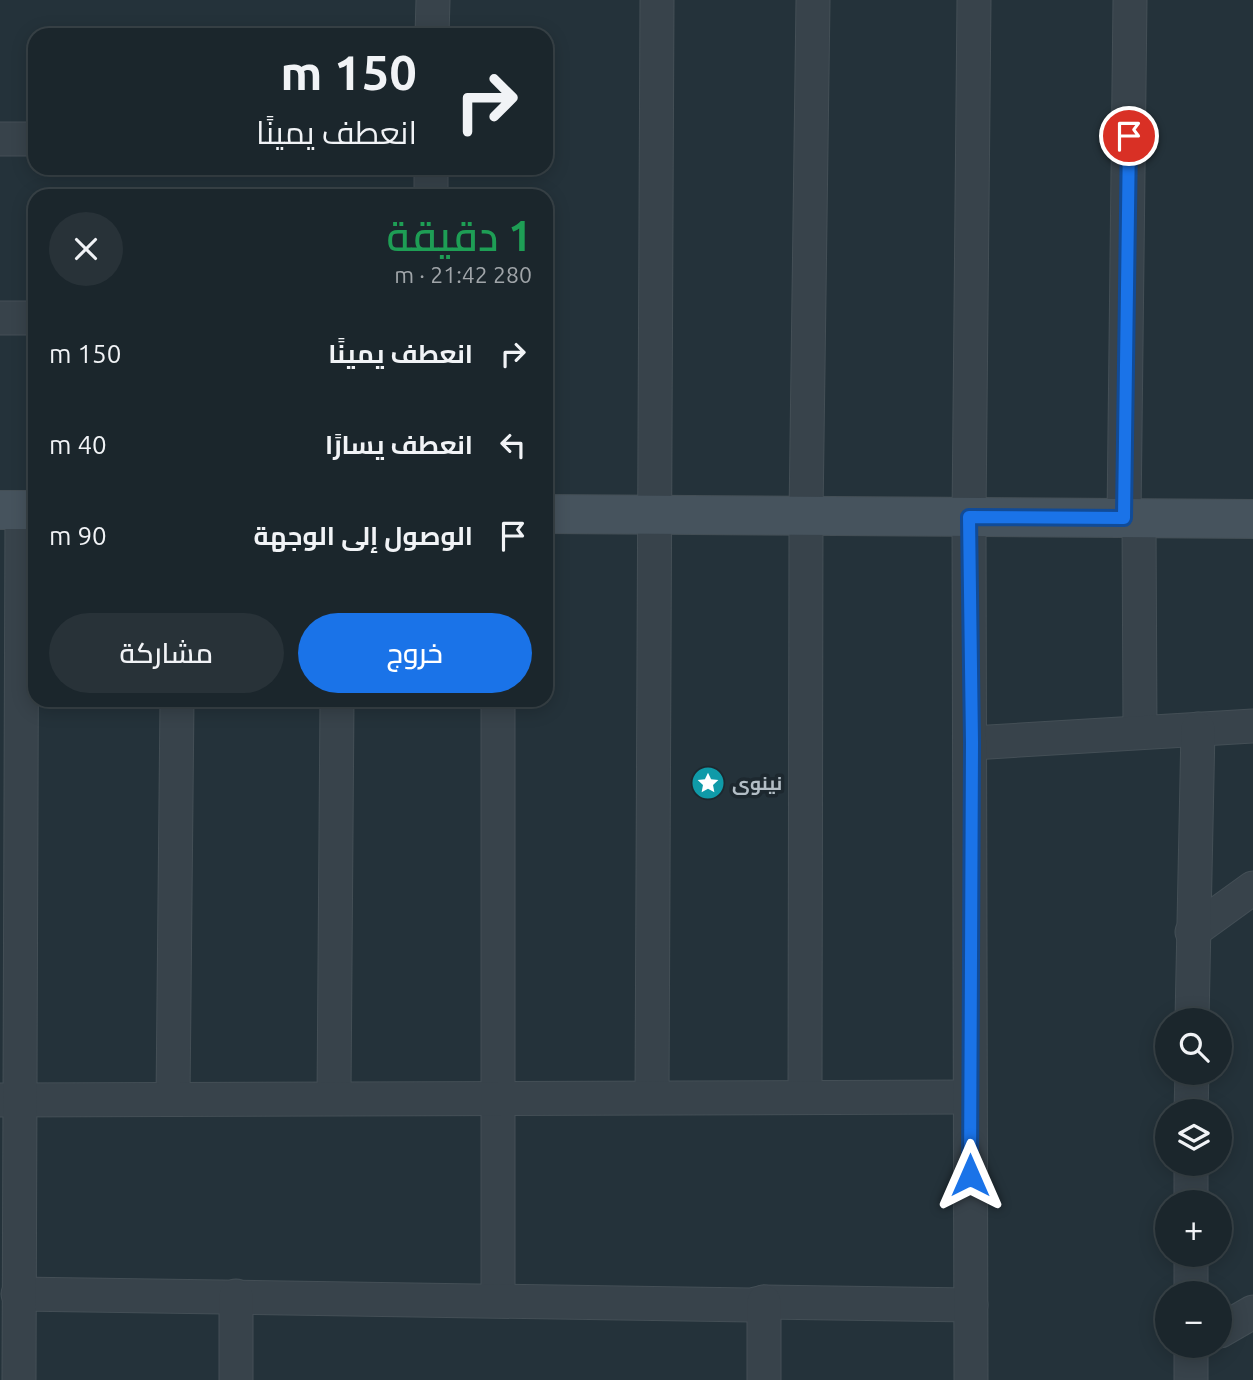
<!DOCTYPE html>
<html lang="ar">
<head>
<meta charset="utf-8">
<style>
  :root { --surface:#1b262c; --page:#283238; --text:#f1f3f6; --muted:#a0a5a9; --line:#394348; --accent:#1a73e8 }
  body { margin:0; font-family:Ubuntu,Cairo,sans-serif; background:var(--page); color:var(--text); direction:rtl; height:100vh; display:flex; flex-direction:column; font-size:26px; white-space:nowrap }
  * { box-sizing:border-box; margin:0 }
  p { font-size:23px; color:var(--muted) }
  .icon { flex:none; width:38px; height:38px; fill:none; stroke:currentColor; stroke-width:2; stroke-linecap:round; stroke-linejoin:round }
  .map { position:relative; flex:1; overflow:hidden; direction:ltr }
  .drawer { position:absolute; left:28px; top:189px; width:525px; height:518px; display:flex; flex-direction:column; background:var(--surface); border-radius:21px; box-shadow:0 4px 18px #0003,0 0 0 2px var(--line); direction:rtl }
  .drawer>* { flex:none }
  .banner { position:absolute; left:28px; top:28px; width:525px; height:147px; border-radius:21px; box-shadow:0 4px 18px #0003,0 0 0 2px var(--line); direction:rtl; background:#1b262c; color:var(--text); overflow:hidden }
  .controls { position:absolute; left:1155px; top:1008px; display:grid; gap:14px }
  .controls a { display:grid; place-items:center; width:77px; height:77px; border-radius:50%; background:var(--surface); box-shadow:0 4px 18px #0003,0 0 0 2px var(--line); font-size:35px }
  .pin { position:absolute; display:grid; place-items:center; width:60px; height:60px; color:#fff; margin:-30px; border:4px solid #fff; border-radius:50%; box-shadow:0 2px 7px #0007 }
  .me { position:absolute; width:77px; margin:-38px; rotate:0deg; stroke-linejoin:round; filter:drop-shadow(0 0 5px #0008) }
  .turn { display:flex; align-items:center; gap:24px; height:147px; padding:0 21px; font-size:32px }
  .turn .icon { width:91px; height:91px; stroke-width:2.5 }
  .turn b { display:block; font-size:49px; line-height:60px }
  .round { display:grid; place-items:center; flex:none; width:74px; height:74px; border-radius:37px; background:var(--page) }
  .overview { display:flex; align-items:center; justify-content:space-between; height:119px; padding:0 21px }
  h1 { font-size:42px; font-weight:600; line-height:52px; color:#1e9e55 }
  .action { display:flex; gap:14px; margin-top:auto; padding:14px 21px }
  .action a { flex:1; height:80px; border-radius:42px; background:var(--accent); color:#fff; font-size:28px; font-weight:600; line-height:80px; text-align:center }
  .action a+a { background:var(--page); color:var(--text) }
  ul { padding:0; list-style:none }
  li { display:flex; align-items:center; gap:21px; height:91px; padding:0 21px }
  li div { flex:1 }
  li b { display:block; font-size:26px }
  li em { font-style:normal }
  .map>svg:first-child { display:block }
</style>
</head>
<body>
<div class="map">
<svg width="1253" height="1380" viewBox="0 0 1253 1380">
  <rect width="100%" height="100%" fill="#24323a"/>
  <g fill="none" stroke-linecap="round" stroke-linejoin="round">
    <defs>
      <g id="street">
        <path d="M432,35l1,-35"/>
        <path d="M0,139h35"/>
        <path d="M431,168v28"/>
        <path d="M0,318h35"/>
        <path d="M1124,518l6,-518"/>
        <path d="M1139,518l1,214"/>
        <path d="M498,700v599"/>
        <path d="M972,743l281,-17"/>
        <path d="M1192,932l61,-44"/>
        <path d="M1192,1020l6,-291"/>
        <path d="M334,1097l3,-397"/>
        <path d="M652,1097l5,-1097"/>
        <path d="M805,1097l1,-581 7,-516"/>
        <path d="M173,1099l4,-399"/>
        <path d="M0,1100l969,-3"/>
        <path d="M1191,1111l1,-38"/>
        <path d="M1191,1202v-38"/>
        <path d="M1191,1293v-38"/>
        <path d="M18,1294l733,11 13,-3 207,3"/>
        <path d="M764,1302v78"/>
        <path d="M1220,1331l33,-19"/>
        <path d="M19,1380l3,-870"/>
        <path d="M236,1380v-84"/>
        <path d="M971,1380l-2,-863 5,-517"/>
        <path d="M1191,1380v-34"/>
      </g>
      <g id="secondary">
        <path d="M0,510h35"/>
        <path d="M546,514l707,5"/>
      </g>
    </defs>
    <use href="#street" stroke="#444f56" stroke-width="35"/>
    <use href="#secondary" stroke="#444f56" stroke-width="40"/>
    <use href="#street" stroke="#38434b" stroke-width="33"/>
    <use href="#secondary" stroke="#46535d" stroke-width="38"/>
  </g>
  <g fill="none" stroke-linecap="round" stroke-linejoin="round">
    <defs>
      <path id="route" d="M970,1175l2,-432 -3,-226 155,1 5,-382"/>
    </defs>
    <use href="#route" stroke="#114b97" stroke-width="18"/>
    <use href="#route" stroke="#1a73e8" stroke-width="12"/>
  </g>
  <defs>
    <symbol id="sight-disc" viewBox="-11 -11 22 22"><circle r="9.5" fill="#0f9aa8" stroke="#1d282f"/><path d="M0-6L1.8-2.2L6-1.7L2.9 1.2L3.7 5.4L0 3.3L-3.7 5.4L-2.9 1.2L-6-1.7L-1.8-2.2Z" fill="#fff"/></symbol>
  </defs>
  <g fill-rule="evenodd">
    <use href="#sight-disc" x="689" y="764" width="38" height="38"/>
  </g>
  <g text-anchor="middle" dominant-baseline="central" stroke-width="7" stroke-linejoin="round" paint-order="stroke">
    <g font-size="19" font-weight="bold" fill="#b3bec6" stroke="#1d282f" text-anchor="start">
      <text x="732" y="783">نينوى</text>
    </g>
  </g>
</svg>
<div class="controls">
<a><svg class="icon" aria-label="search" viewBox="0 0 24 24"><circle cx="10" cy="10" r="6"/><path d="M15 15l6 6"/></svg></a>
<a><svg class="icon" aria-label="layers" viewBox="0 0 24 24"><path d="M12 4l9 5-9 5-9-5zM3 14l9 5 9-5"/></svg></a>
<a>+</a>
<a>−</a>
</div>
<div class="pin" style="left:1129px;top:136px;background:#d93025"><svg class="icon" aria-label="arrive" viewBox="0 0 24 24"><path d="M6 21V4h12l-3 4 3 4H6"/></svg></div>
<svg class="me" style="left:970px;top:1175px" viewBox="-20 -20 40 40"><path d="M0-17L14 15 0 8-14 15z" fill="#1a73e8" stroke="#fff" stroke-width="4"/></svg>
<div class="banner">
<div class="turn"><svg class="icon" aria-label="right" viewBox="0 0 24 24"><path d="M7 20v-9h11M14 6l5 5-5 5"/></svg><div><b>150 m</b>انعطف يمينًا</div></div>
</div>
<section class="drawer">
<div class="overview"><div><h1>1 دقيقة</h1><p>280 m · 21:42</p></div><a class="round"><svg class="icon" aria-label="close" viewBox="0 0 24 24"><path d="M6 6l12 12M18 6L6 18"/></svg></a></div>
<ul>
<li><svg class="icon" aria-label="right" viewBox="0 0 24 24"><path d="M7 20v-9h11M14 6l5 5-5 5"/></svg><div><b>انعطف يمينًا</b></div><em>150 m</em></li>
<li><svg class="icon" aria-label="left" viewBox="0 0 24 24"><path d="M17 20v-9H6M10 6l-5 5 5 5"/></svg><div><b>انعطف يسارًا</b></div><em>40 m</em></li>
<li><svg class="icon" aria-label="arrive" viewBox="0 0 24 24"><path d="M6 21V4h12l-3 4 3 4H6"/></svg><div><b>الوصول إلى الوجهة</b></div><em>90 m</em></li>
</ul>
<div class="action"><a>خروج</a><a>مشاركة</a></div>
</section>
</div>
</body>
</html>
